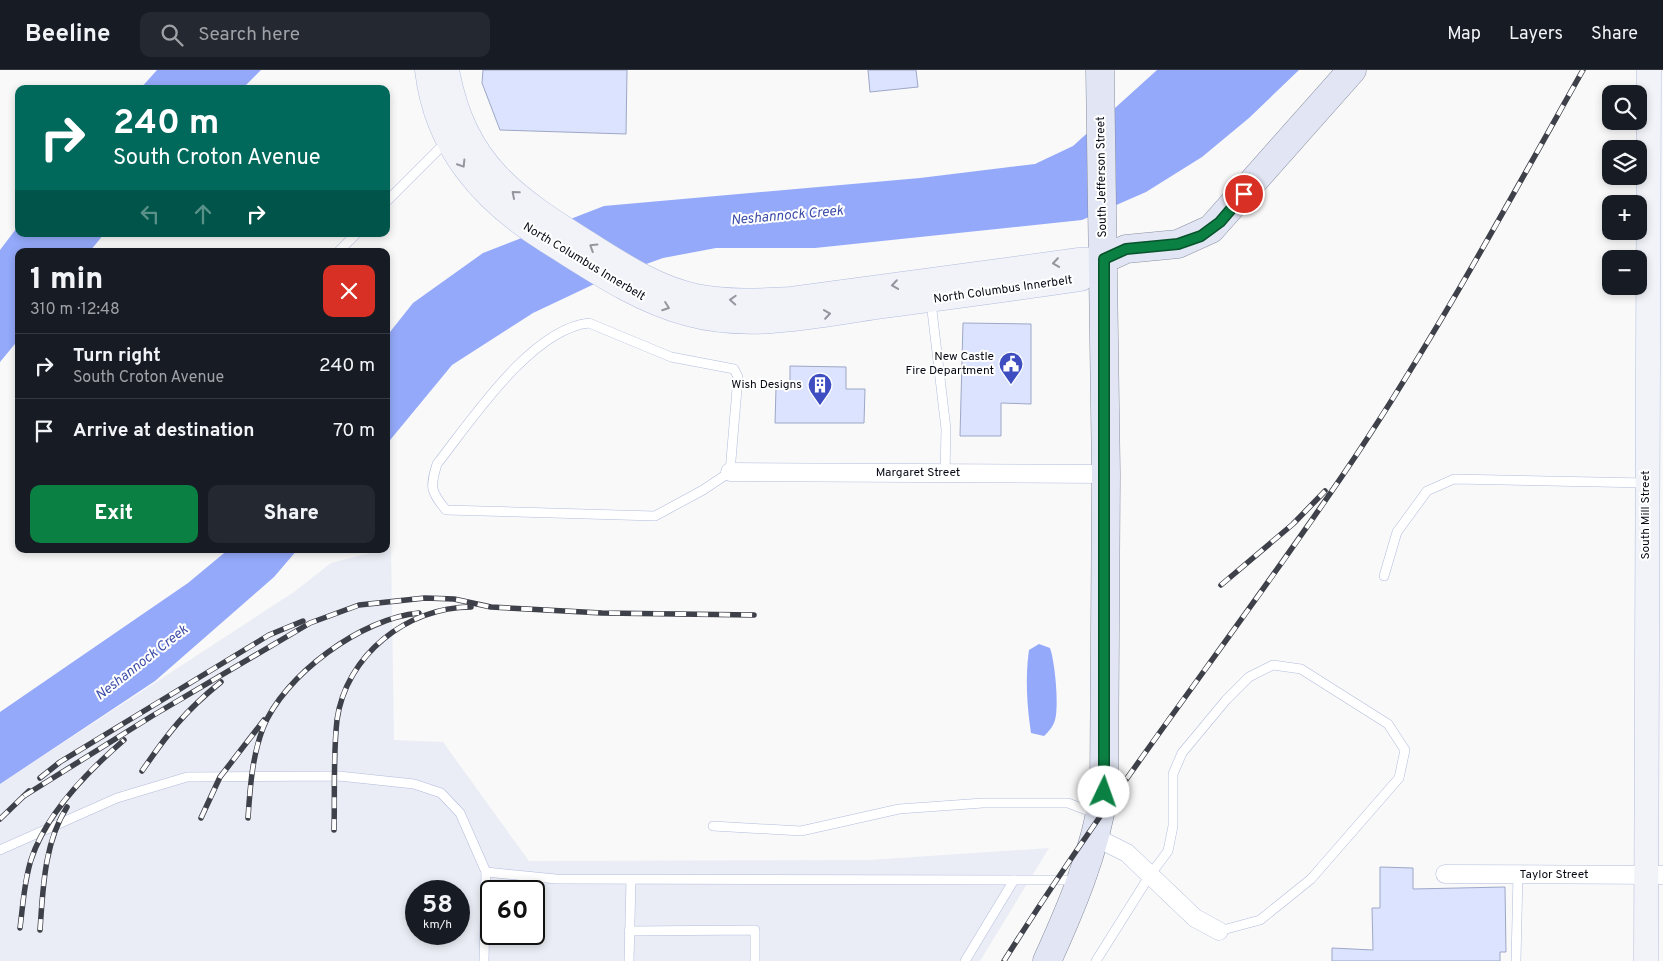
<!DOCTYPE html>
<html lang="en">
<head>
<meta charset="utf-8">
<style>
  :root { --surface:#171b24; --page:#242831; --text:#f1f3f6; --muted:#9ea1a6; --line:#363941; --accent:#0b8043 }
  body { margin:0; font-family:Overpass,sans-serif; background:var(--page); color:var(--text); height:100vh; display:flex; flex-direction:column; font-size:19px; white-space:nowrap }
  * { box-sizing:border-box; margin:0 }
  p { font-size:16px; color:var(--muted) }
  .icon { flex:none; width:28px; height:28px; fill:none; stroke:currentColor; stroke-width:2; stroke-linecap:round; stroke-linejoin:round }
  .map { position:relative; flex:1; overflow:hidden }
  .sheet { position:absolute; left:15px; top:178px; width:375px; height:305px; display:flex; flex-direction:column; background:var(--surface); border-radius:10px; box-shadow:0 2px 8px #0003 }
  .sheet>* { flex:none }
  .top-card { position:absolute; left:15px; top:15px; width:375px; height:152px; border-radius:10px; box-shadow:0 2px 8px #0003; background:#00695c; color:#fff; overflow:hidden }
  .tools { position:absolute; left:1602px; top:15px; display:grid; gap:10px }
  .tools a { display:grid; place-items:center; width:45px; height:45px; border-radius:10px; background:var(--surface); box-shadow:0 2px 8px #0003; font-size:25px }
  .speed { position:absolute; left:405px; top:810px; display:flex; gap:10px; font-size:25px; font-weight:700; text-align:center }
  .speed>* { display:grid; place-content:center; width:65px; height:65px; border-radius:50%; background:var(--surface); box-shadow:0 2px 8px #0003; line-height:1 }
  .speed small { font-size:12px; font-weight:400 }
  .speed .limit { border:2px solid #111; border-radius:8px; background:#fff; color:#111 }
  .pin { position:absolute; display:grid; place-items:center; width:42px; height:42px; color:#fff; margin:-21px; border:2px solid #fff; border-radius:50%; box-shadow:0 1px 5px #0007 }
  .me { position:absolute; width:55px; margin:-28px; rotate:3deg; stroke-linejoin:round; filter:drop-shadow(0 0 4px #0008) }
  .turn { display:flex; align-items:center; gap:18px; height:105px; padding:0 15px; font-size:22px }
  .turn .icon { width:65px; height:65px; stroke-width:2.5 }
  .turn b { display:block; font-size:35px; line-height:42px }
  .lanes { display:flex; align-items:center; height:48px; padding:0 15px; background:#0003; justify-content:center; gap:25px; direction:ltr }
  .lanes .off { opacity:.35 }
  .round { display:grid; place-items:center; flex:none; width:52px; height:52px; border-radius:10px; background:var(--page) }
  .summary { display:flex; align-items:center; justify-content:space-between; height:85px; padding:0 15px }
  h1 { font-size:30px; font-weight:800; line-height:38px }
  .cta { display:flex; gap:10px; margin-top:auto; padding:10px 15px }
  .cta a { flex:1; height:58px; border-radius:10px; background:var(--accent); color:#fff; font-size:20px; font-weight:800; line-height:58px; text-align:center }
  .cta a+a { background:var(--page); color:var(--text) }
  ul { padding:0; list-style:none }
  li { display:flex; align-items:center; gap:15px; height:65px; padding:0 15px; border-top:1px solid var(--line) }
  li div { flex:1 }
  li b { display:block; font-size:19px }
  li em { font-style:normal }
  header { display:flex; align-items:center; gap:30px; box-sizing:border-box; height:70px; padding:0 25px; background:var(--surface); border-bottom:1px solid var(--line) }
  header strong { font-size:24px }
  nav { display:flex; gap:28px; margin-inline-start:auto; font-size:18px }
  .search { width:350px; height:45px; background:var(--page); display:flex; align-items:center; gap:12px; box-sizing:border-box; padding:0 18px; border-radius:10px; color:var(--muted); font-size:19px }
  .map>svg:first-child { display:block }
</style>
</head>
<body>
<header>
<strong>Beeline</strong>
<div class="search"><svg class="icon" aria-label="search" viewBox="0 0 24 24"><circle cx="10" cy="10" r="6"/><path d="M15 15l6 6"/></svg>Search here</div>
<nav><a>Map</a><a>Layers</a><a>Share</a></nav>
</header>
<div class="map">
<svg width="1663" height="891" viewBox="0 0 1663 891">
  <rect width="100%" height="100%" fill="#f9f9f9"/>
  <path fill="#eaedf5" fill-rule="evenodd" d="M391,476l3,194 49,2 86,119 340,-1 180,-12 -69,113h-980v-177l294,-192 37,-29 55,-14zM416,821h43v43h-43zM491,821h43v43h-43z"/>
  <g fill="#94a9fa">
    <path d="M157,0h104l-19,19h-102z"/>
    <path d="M1157,0h142l-50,48 -47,39 -56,35 -64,28 -267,28h-99l-53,10 -56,20 -74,35 -81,52 -66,80v-108l27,-34 70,-50 121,-47 316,-28 115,-14 38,-18z"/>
    <path d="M19,155v9h85l-14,17h-71v88l-19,23v-112z"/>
    <path d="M229,479h69l-24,28 -119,104 -155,103v-72l188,-129z"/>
    <path d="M1039,574l11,4c5,14 9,58 5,72 -2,7 -6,11 -11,16l-13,-3c-4,-26 -6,-56 -2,-83z"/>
  </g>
  <g fill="#dbe3fe" stroke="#9da7c7">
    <path d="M483,0h144l-1,64 -126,-4 -18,-47z"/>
    <path d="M868,0h48l2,17 -48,5z"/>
    <path d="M963,253l68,1v80l-30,-1v33h-41z"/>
    <path d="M790,296l56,1v22h19l-1,34h-89l1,-35h14z"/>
    <path d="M1380,797l33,1v21l92,-2 1,65h-6v9h-168v-13l41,2 -1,-42h8z"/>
  </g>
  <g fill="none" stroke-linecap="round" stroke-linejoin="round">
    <defs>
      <g id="lane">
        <path d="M386,132l62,-62"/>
        <path d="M339,181l17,-17"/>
        <path d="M931,232l15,127 -1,44"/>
        <path d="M589,253l82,34 63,12 4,8 -8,95 -27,18 -48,26 -209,-6c-16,-19 -16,-23 -9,-46 34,-43 94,-135 152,-141z"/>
        <path d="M1384,506l13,-44 30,-41 27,-12 192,4"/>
        <path d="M713,756l88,5 98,-22 84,-6h85l29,11"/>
        <path d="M0,780l117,-52 70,-21 152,-1 75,8 27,9 19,20 26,59 70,7 520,1"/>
        <path d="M629,861l126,-1v31"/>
        <path d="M484,891l2,-89"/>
        <path d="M629,891l2,-81"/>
        <path d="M965,891l49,-81"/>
        <path d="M1096,891l54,-86 18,-24 5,-25v-52l9,-21 44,-53 23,-23 24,-12 28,4 87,55 17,26 -6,28 -88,101 -51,41 -41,11"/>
        <path d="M1516,891l2,-87"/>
      </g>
      <g id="street">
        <path d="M730,402l376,2"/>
        <path d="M1095,767l32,16 68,65 24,13"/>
        <path d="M1445,804l218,1"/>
      </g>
      <g id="secondary">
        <path d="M427,0c9,78 56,131 120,171 45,28 89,59 141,73 61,17 128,2 189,-7 68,-9 136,-18 204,-28l23,-20"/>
        <path d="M447,0c18,97 69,128 147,177 32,20 64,41 102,49 32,6 63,5 95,3l288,-39 25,-1"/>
        <path d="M1646,891l3,-891"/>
      </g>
      <g id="primary">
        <path d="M1104,189l22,-10 52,-5 33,-15 141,-159"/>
        <path d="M1047,891c25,-55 48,-109 57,-169l2,-318 -6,-404"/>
      </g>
    </defs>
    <use href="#lane" stroke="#b2bcdd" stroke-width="10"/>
    <use href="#street" stroke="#b2bcdd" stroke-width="19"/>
    <use href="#secondary" stroke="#b2bcdd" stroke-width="25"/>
    <use href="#primary" stroke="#898fa1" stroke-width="29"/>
    <use href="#lane" stroke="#fff" stroke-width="9"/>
    <use href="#street" stroke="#fff" stroke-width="18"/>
    <use href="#secondary" stroke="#f1f3f9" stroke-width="24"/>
    <use href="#primary" stroke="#e2e6f4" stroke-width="28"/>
    <defs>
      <g id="rail">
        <path d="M1221,515l72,-61 32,-33"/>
        <path d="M142,701c26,-38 43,-60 79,-89"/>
        <path d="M40,708l20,-16 209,-127 34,-14"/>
        <path d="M24,726l128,-80 158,-93 49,-18 66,-7 29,1 37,8 111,6 152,2"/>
        <path d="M201,748l19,-41 44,-57"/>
        <path d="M248,748c2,-30 4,-61 15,-90 21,-53 99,-110 156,-115"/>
        <path d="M0,749l29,-28"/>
        <path d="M334,760c1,-36 -1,-74 3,-110 9,-65 70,-113 134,-113"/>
        <path d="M20,858c3,-23 4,-46 11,-68 15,-47 57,-89 93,-120"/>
        <path d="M40,860c3,-41 4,-87 27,-123"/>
        <path d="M1004,891c109,-174 237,-334 351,-504 83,-125 155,-257 228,-387"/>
      </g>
    </defs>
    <use href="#rail" stroke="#3f414a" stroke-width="5.5"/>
    <use href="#rail" stroke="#fff" stroke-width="4" stroke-dasharray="11" stroke-linecap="butt"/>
  </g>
  <defs><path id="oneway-chevron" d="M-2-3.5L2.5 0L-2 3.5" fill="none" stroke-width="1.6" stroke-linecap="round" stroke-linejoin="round" transform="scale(1.25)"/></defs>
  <g stroke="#94969e">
    <use href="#oneway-chevron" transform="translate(462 94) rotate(58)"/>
    <use href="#oneway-chevron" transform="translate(515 124) rotate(-139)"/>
    <use href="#oneway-chevron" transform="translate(593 177) rotate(-148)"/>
    <use href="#oneway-chevron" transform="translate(1056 193) rotate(172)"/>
    <use href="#oneway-chevron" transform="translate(895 215) rotate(172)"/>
    <use href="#oneway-chevron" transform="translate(733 230) rotate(-177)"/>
    <use href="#oneway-chevron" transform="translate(666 237) rotate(20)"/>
    <use href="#oneway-chevron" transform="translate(827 244) rotate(-8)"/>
  </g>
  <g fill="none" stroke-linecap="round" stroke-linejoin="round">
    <defs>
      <path id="route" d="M1104,722v-533l22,-10 52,-5 23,-8 19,-14 24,-28"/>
    </defs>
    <use href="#route" stroke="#07532c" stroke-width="12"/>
    <use href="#route" stroke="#0b8043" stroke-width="9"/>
  </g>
  <defs>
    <symbol id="civic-pin" viewBox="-11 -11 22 30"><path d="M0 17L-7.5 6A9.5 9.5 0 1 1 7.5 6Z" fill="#3e4ec1" stroke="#fff"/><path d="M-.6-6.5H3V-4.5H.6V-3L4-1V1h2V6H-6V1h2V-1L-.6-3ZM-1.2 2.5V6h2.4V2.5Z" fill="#fff"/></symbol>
    <symbol id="building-pin" viewBox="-11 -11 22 30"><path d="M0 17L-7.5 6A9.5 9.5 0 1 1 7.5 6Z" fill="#3e4ec1" stroke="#fff"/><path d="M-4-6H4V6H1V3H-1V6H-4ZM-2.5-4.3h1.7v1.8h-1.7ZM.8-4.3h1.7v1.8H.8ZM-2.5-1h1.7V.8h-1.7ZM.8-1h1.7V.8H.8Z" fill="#fff"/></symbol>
  </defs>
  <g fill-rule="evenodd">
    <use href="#civic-pin" x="997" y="280" width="28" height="38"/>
    <use href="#building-pin" x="806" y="301" width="28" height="38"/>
  </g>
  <g text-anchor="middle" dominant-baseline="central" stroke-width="4" stroke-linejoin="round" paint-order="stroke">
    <g font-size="12" fill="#080b16" stroke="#fff">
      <text transform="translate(1102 107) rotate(-91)">South Jefferson Street</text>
      <text transform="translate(584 192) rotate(31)">North Columbus Innerbelt</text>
      <text transform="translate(1003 220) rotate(-8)">North Columbus Innerbelt</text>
      <text x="918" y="403">Margaret Street</text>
      <text transform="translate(1646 445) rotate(-90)">South Mill Street</text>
      <text x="1554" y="805">Taylor Street</text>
    </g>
    <g font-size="12" fill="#080b16" stroke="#fff" text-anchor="end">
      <text x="994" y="287">New Castle<tspan x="994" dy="14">Fire Department</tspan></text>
      <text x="802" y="315">Wish Designs</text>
    </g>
    <g font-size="14" font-style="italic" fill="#3c4ca8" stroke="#fff">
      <text transform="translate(787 146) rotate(-5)">Neshannock Creek</text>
      <text transform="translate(142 593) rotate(-38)">Neshannock Creek</text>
    </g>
  </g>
</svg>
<div class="tools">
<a><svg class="icon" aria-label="search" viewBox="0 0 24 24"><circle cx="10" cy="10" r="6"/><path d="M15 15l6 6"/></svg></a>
<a><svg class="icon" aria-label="layers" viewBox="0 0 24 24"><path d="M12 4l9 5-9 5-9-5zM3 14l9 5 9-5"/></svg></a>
<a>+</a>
<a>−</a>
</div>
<div class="speed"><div>58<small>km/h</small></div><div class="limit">60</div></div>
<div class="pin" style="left:1244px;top:124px;background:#d93025"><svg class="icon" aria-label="arrive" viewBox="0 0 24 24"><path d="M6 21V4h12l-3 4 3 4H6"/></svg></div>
<svg class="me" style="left:1104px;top:722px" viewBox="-20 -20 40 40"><circle r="19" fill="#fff"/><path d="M0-13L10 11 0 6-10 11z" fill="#0b8043"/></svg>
<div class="top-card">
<div class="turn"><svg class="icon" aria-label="right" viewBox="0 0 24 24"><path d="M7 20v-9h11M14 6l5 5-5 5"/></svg><div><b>240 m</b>South Croton Avenue</div></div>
<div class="lanes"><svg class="icon off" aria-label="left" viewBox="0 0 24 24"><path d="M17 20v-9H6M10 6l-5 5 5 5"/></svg><svg class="icon off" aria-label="ahead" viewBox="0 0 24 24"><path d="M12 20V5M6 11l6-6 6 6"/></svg><svg class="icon" aria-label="right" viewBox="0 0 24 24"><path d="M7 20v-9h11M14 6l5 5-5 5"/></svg></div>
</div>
<section class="sheet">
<div class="summary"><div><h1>1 min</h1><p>310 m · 12:48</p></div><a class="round" style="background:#d93025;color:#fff"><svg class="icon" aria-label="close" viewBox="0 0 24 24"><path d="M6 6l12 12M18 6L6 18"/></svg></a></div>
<ul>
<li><svg class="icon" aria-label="right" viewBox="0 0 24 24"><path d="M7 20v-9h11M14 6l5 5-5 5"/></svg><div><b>Turn right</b><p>South Croton Avenue</p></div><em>240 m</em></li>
<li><svg class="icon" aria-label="arrive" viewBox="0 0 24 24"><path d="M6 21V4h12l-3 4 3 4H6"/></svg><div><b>Arrive at destination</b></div><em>70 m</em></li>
</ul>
<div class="cta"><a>Exit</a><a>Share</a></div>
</section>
</div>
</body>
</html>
